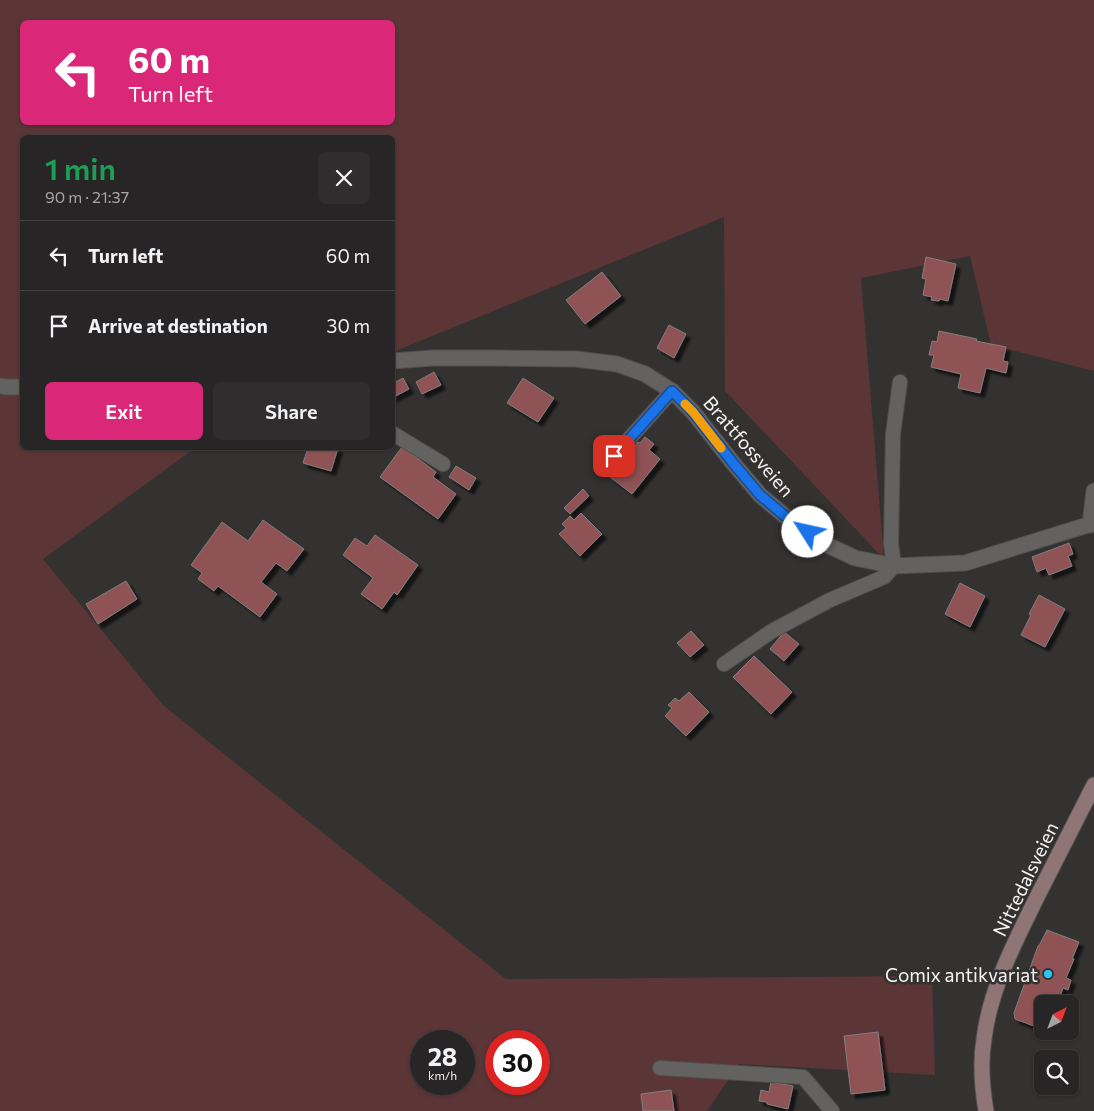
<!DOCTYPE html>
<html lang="en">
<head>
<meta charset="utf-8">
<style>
  :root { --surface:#272525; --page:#2f2d2d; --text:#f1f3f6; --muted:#a4a5a7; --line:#434242; --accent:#db2777 }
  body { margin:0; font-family:Commissioner,sans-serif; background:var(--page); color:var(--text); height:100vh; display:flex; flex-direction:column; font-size:19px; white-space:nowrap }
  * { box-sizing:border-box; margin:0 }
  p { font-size:16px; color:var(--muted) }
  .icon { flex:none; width:28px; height:28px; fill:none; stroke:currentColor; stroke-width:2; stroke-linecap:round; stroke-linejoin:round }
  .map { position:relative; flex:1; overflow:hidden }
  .sheet { position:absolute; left:20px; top:135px; width:375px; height:315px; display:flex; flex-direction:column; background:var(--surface); border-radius:8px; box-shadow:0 1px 4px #0004,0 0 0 1px var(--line) }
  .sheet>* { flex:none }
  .banner { position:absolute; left:20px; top:20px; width:375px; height:105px; border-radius:8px; box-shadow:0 1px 4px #0004,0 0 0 1px var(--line); background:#db2777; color:#fff; overflow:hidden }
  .needle { width:32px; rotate:42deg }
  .tools { position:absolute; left:1034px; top:995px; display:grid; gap:10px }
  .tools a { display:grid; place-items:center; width:45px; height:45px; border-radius:8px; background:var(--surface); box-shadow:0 1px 4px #0004,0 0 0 1px var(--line); font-size:25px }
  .speed { position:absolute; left:410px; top:1030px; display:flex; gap:10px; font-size:25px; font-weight:700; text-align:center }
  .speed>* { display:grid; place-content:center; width:65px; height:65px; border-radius:50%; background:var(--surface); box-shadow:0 1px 4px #0004,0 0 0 1px var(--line); line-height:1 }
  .speed small { font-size:12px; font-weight:400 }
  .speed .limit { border:8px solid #d22; background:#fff; color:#111 }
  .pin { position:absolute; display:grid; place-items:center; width:42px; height:42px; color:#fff; margin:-21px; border-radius:10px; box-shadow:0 2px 8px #0006 }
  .me { position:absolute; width:55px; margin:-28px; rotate:305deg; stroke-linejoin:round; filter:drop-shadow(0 0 4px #0008) }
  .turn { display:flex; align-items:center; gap:18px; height:105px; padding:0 25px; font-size:22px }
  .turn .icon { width:65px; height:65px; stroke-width:2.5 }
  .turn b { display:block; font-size:35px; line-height:42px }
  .round { display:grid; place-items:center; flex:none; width:52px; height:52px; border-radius:8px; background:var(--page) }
  .summary { display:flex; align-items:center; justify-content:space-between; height:85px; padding:0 25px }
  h1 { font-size:30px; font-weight:600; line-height:38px; color:#1e9e55 }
  .button { display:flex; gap:10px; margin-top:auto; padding:10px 25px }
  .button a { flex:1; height:58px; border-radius:8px; background:var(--accent); color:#fff; font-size:20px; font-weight:600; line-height:58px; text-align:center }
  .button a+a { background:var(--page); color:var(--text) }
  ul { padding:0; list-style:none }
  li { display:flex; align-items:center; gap:15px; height:70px; padding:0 25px; border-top:1px solid var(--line) }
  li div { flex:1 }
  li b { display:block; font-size:19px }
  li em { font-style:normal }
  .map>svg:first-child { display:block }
</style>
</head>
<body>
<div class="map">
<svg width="1094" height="1111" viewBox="0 0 1094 1111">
  <defs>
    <filter id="shadow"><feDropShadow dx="4.5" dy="4.5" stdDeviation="1" flood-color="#0009"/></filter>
  </defs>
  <rect width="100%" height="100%" fill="#343131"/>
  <path fill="#5c3537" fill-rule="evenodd" d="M0,0h1094v371l-103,-26 -21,-89 -109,22 23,281 -159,-168 -1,-174 -331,135 -1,-214h-370v310h173l-152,111 121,147 342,273 426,-3 3,99 -196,-11 -32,47h-707zM22,22h370v100h-370zM421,1041h43v43h-43zM496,1041h43v43h-43z"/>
  <g fill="#905255" stroke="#817e7e" filter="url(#shadow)">
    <path d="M926,257l30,7 -8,37 -8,-2 -1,2 -8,-1 1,-3 -9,-2 3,-16 -4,-1z"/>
    <path d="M602,272l19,24 -36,28 -19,-24z"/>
    <path d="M669,325l17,9 -12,24 -17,-10z"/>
    <path d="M939,331l38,8 -1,2 30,6 -3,14 5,1 -2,11 -20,-5 -6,25 -22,-5 3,-14 -30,-7 3,-12h-5l3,-14 5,1z"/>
    <path d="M434,372l7,13 -19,9 -6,-12z"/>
    <path d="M403,378l6,11 -17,9v-14z"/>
    <path d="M523,378l31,20 -16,24 -31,-19z"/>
    <path d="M645,437l9,7 -5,6 11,9 -28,35 -22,-17 28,-35 2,1z"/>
    <path d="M402,447l34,25 -3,5 23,17 -18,25 -58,-42z"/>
    <path d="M308,448h30l-7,23 -28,-8z"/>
    <path d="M456,466l20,12 -7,12 -20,-13z"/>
    <path d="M583,489l6,7 -19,18 -6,-6z"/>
    <path d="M581,513l21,21 -22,22 -21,-22 7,-6 -4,-4 8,-8 4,4z"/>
    <path d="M263,520l41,29 -17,22 -11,-8 -15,19 16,12 -17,23 -42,-31 -4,5 -16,-12 4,-6 -11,-8 31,-43 26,19z"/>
    <path d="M375,535l43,30 -21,30 -3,-3 -12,17 -21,-15 12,-16 -30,-23 12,-17 12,8z"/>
    <path d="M1069,543l4,11 -5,2 4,10 -23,9 -3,-7 -9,4 -5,-15z"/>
    <path d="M126,581l11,18 -39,25 -12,-20z"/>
    <path d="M960,583l25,13 -15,31 -25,-13z"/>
    <path d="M1039,595l26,14 -20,38 -24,-12 10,-20 -2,-1z"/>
    <path d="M691,631l13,14 -14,12 -13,-14z"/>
    <path d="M784,632l15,12 -15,17 -14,-12z"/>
    <path d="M754,656l38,36 -21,22 -38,-37z"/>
    <path d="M689,692l20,20 -23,24 -21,-20 7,-8 -4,-3 7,-7 4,3z"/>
    <path d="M1047,930l32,12 -7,17h2l-8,19 5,2 -3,10 -5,-2 -6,16 -9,-1v1h-6v14l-2,6 -6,2 -19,-7 -1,-6 24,-67h1z"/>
    <path d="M878,1032l7,58 -34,4 -7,-58z"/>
    <path d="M771,1082l22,4 -5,23 -21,-5v-2l-8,-1 2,-11 8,2z"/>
    <path d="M671,1090l3,21h-31l-2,-17z"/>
  </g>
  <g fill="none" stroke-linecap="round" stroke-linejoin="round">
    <defs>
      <g id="lane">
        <path d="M392,433l51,31"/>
        <path d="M602,469l70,-78"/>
        <path d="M724,664l48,-33 58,-31 54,-23 10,-11 -3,-22 2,-110 7,-52"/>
        <path d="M660,1068l143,9 29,34"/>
      </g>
      <g id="street">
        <path d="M392,361l41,-3h65l78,1 41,5 28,10 27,17 21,21 40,51 27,32 32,27 31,21 32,15 39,8 71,-3 129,-40"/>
        <path d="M0,386l6,1h16"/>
        <path d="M1090,525l4,-34"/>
      </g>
      <path id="secondary" d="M986,1111c-4,-24 -6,-48 -2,-72 6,-50 31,-97 53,-142 19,-37 38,-74 57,-112"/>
    </defs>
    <use href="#lane" stroke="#504e4e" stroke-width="16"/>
    <use href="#street" stroke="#504e4e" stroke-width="17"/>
    <use href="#secondary" stroke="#504e4e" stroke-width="17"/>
    <use href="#lane" stroke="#646161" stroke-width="14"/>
    <use href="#street" stroke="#646161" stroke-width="15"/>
    <use href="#secondary" stroke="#907576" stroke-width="15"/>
  </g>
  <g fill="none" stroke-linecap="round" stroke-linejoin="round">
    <defs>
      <path id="route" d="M614,456l58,-65 21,21 40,51 27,32 32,27 16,10"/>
    </defs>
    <use href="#route" stroke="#114b97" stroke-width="12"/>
    <use href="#route" stroke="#1a73e8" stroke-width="9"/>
    <path stroke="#f59e0b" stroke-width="9" d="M685,404l8,8 28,36"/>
  </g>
  <circle fill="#26c9fe" stroke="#343131" stroke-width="2" cx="1048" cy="974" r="5"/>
  <g text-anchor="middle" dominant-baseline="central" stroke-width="5" stroke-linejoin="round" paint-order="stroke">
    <g font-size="19" fill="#f6f4f4" stroke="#343131">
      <text transform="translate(749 446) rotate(49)">Brattfossveien</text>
      <text transform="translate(1025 879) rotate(-64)">Nittedalsveien</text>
    </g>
    <g font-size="19" fill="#f6f4f4" stroke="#343131" text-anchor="end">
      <text x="1038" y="974">Comix antikvariat</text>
    </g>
  </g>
</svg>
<div class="tools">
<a><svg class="needle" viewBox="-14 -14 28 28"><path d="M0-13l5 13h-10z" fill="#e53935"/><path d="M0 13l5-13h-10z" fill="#a4a5a7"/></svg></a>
<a><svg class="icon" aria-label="search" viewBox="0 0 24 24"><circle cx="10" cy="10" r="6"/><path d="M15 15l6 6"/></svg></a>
</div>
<div class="speed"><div>28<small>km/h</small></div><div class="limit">30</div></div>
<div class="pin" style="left:614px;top:456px;background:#d93025"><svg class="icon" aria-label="arrive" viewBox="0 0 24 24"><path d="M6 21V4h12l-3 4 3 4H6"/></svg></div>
<svg class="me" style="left:808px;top:532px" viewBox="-20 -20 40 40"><circle r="19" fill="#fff"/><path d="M0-13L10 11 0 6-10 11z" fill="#1a73e8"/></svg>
<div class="banner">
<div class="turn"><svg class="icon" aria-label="left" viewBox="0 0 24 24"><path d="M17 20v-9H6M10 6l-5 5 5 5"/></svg><div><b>60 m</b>Turn left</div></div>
</div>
<section class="sheet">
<div class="summary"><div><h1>1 min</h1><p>90 m · 21:37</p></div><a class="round"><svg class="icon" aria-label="close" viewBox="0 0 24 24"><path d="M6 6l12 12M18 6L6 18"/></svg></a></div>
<ul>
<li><svg class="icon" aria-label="left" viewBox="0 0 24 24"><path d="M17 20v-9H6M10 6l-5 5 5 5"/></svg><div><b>Turn left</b></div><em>60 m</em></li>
<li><svg class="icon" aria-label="arrive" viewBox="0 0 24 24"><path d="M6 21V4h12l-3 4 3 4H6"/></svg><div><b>Arrive at destination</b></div><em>30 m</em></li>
</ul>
<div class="button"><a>Exit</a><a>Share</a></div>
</section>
</div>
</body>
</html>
